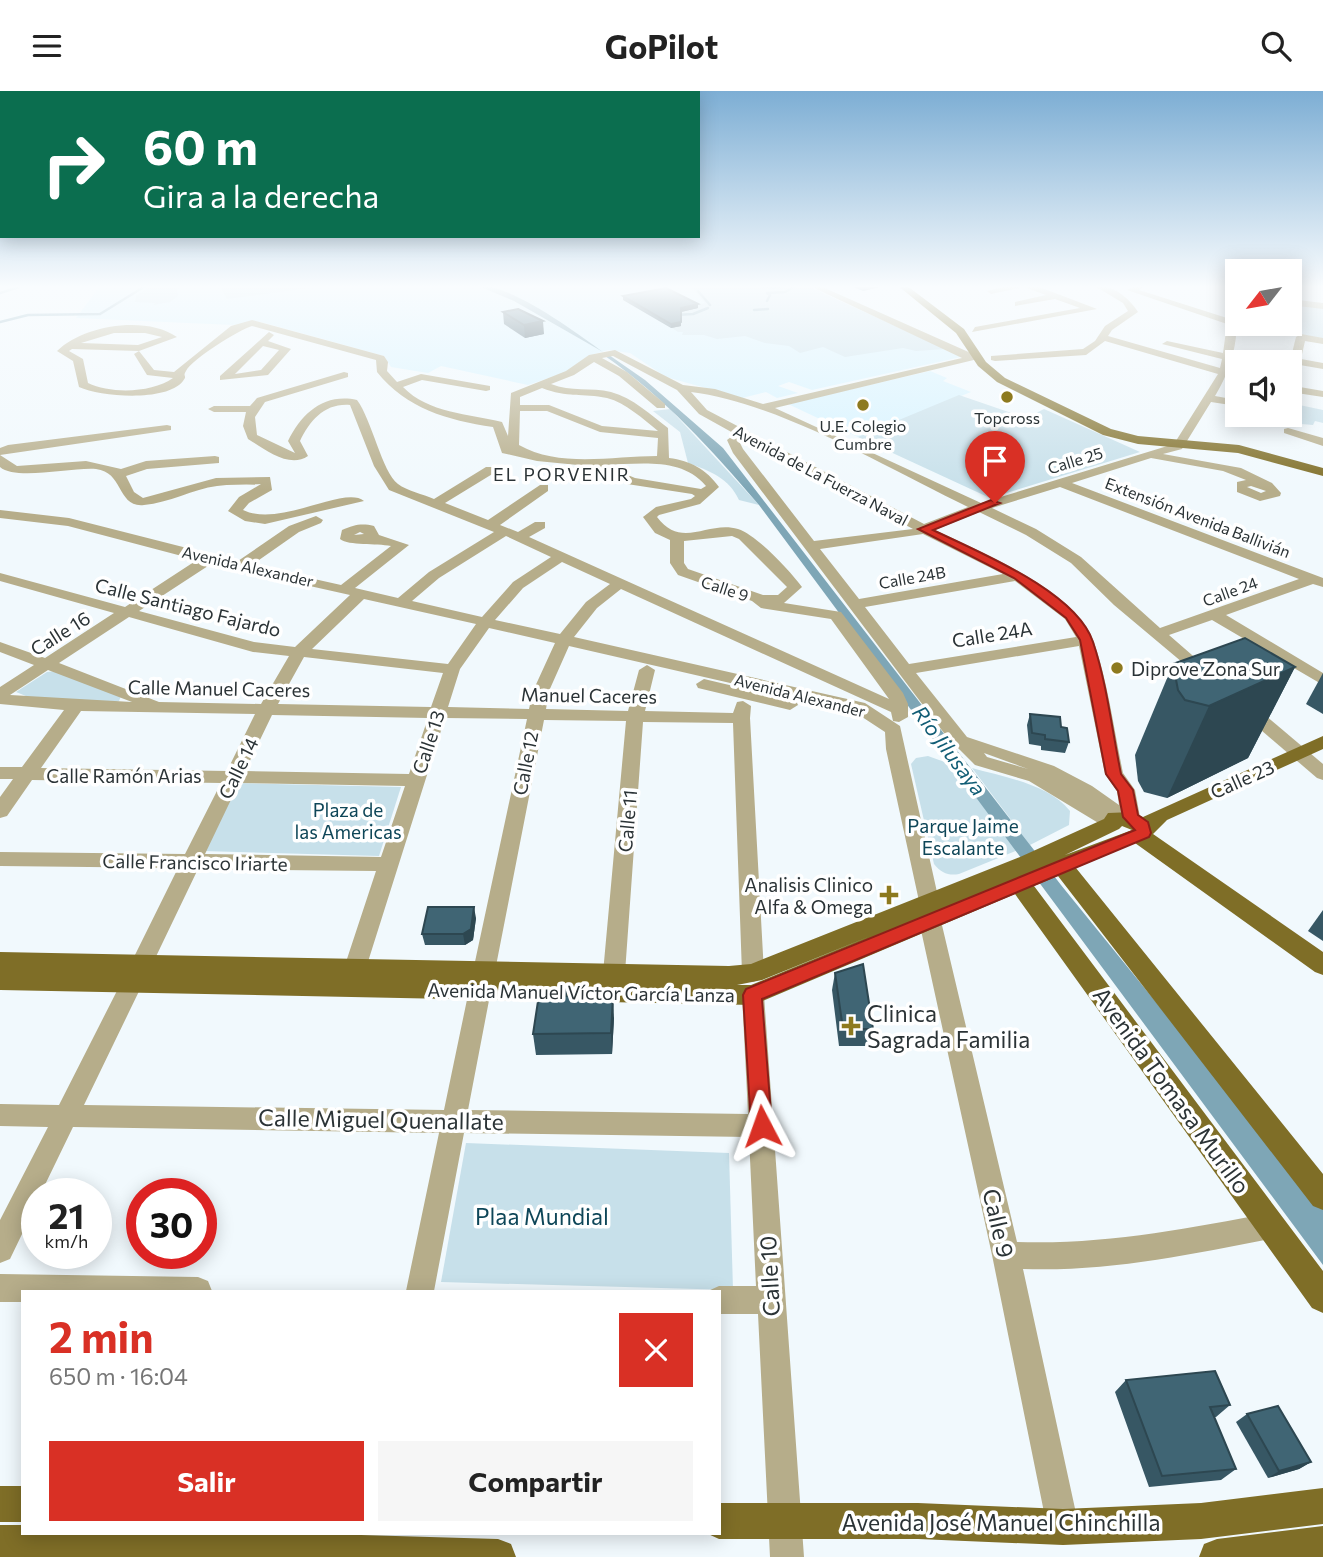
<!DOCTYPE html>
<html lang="es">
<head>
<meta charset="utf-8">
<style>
  :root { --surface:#fff; --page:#f6f6f6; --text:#222; --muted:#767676; --accent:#d93025 }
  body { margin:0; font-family:Commissioner,sans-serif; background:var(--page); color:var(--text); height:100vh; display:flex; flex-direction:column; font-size:26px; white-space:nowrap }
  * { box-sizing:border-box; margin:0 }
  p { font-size:23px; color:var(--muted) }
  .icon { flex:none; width:38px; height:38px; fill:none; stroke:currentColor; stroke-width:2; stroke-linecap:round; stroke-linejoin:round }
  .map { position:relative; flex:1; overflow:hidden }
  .sheet { position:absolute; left:21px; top:1199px; width:700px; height:245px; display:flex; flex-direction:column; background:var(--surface); border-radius:0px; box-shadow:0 4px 18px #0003 }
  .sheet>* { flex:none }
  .top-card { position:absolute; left:0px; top:0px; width:700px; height:147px; box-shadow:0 4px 18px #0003; background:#0b6e4f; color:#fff; overflow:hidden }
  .needle { width:46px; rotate:239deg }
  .buttons { position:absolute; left:1225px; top:168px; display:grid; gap:14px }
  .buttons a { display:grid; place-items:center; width:77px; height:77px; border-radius:0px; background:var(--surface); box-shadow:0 4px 18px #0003; font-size:35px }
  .speed { position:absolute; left:21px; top:1087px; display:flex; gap:14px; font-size:35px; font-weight:700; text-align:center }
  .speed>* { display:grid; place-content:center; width:91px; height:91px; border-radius:50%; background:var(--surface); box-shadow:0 4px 18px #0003; line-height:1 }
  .speed small { font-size:18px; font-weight:400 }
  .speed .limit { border:10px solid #d22; background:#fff; color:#111 }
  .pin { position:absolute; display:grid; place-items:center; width:60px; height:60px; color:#fff; margin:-72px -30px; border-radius:50% 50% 50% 0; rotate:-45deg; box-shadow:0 0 7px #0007 }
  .pin .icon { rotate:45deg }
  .me { position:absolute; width:77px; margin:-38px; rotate:356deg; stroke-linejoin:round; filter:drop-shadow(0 0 5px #0008) }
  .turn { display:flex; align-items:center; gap:24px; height:147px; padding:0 28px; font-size:32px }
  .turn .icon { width:91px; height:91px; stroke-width:2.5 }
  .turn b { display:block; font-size:49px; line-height:60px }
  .round { display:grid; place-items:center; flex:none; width:74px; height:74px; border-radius:0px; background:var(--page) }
  .head { display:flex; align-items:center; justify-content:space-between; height:119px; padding:0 28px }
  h1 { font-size:42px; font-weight:700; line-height:52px; color:var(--accent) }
  .action { display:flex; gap:14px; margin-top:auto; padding:14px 28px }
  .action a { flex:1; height:80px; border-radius:0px; background:var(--accent); color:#fff; font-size:28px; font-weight:700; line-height:80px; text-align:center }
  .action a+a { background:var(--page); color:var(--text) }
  header { display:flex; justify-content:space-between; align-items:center; height:91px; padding:0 28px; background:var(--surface); font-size:32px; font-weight:700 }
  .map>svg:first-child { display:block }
</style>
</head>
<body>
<header><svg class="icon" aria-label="menu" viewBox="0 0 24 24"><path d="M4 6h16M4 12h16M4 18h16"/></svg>GoPilot<svg class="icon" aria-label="search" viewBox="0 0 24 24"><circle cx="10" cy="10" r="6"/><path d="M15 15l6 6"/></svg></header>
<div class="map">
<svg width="1323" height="1466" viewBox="0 0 1323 1466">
  <rect width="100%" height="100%" fill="#f1f9fd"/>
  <g fill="#d5f3ff">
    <path d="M101,194h704l156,72 -149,33 -23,-8 -11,4 20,7 -21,5 -11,-6 -24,6 -76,-21 -36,-24 -22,-3 -20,6 -21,16 -39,13 -87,-19 -13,7 -37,-6 -7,-11 -123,-34 -28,3 -157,-7z"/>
    <path d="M930,280l17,7 -4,3 28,11 -113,45 -70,-33z"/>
  </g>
  <g fill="#c7e0ea">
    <path d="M152,194h33l-9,1 2,10 -8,6 -17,3 2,-2 -20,-1 1,-6z"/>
    <path d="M219,194h113l-105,14z"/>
    <path d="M705,194h100l141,64 -30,2 -13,-3 -58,9 -22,-10 -23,6 -11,-7 -24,-3 -20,-7 -28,3 -13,-4h-22l1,-3h-5l-27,-18 54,-11 -13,-15z"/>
    <path d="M1290,214l33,2v32l-29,-4v-6l-16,-5h12z"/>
    <path d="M959,304l67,23 18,-9 96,43 -150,46 -132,-61z"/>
    <path d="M1290,312l33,7v13l-8,-2 -2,4 -24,-2v-7l-3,-1h4z"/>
    <path d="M670,318l89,96 -20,-5c-10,-22 -29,-29 -51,-37l-8,-31 -27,-21z"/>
    <path d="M55,580l66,25 -2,5 -11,4 -67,-3 -25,-10 31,-20z"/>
    <path d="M928,665l25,9 65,85 -59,24c-10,2 -18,-1 -25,-10l-23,-100 5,-6z"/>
    <path d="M972,677c32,9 76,16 98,43l-1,14 -39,20z"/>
    <path d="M235,692l166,4 -22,69 -177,-5z"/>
    <path d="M466,1052l263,10 4,137 -292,-8z"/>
  </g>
  <g fill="#7ea6b6">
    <path d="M476,194c35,-1 98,46 127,67l-89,-51z"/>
    <path d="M609,264l36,25 78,68 338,437 262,323v57l-564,-760c-47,-55 -95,-108 -154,-149z"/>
  </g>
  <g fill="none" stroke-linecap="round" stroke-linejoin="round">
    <g stroke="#7ea6b6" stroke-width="2.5">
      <path d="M755,194l19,3 16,-3"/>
      <path d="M698,200l12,14"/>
      <path d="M0,202l25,-8"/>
      <path d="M767,210l3,-6 -3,-2 18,-1 12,-7"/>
      <path d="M754,219l14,-1"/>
      <path d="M675,224l18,-1 15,-6"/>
      <path d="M0,231l28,-7 72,-1 47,-29"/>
    </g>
    <g fill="#b6ad8a" fill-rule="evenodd">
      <path d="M808,194h10l164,73 -207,50 206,95 193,-59 44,-70 -113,-33 -19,14 -91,6 -4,-1v-4l92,-7 12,-8 10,-15 23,-15 -5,-8 -30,-18c18,-1 36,12 45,27l-26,18 -4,6 112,32 2,-9 -60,-15 5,-3 56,12 4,-29 -100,-34 9,-5h10l-7,5 88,28 1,-33h8c3,42 2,73 -21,111l22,4v6l-26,-4 -29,47 -19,5 78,14 31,15 9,10 -1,3 -20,5 -23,-9v-10l9,-2 -23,-9 -72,-13 -79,25 251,95v9l-10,-3 -87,31 97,58v12l-111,-65 -43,15 46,40 -8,5 -6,-2 -87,-73 -43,-42 -45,-28 -47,-23 -44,18c46,22 142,61 159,112 14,41 20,88 29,131l12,17 5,27c-4,5 -21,10 -28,12l-7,-2 -76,-46 -54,-16 -28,-28 -214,-284 -6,-13 8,-6 -36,-20 -22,-24 -64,-34 -11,2 25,14 38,32v4h-8l-38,-32 -25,-14 -20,13 -23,9c20,8 40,3 60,8 22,6 40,23 57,36l1,30c22,3 37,11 50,29l-19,17 -41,11 -2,2c25,33 51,3 81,12 19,6 52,42 64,58l-18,16 57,9 62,81 5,11v13l-9,5 -6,-1 -2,-9 -270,-123 -24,19 -23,29 291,66 35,23 39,175 -3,5h-14l-3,-5 -33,-152 -1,-17 -32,-21 -284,-65 -20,45 -3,18 82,2 11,-41 8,-5 8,5 -10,41 88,2 4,-11 6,-1 8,5 -1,12 14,255 -3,6 -8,3 -8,-3 -3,-6 -9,-250 -90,-1 -18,251 -3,6 -8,3 -8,-3 -3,-6 23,-252 -82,-1 -49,251 -3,6 -8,3 -8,-3 -3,-6 54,-252 -82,-1 -79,250 -3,6 -8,3 -8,-3 -3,-6 32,-97 -178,-2 -48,100 -8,3 -8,-3 -3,-6 47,-95 -178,-2v-14l185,2 36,-71 -189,-3 -25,36 -7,2v-21l13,-18h-13v-12h22l42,-57 -64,-6v-17l34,-22 -34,-13v-10l45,16 69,-45 -114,-32v-8l125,34 72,-47 -129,-34 -68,-8v-8l69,8 169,43 51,-35 27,-10 7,4 -2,3 -22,9 -47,33 89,20 50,-39c-15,-3 -42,0 -51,-7l2,-9c12,-5 19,-7 32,-4l5,9 30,10 -54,43 43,10 31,-26 65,-40 -105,-42 -15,-24 -24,-61c-25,-2 -40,15 -50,36l8,15c-19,13 -43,-7 -60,-17l-5,-13 3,-14h-32l-6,-3 6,-3h36l7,-8 87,-26 4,1v4l-83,25 -10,15 2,18 38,18 -7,-12c14,-28 36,-48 69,-41 15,20 25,72 41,84 9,7 25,10 36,15l52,-32h8v6l-49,30 43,17 52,-35h8v6l-48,34 18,7 17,-10h10v6l-16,9 360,162 -58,-80 -70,-11 -9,-7 -74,-26 -8,-12v-23l-15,-7 -12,-16 13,-10 35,-8 4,-3 -3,-2 -65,-10 -39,-18 -51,-5 -35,-8 -9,-26c-46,-7 -86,-18 -116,-55l-1,-12 -124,-34c-13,4 -60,33 -66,45 -4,6 2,4 -3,10 -16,21 -82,16 -104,6l-6,-26 -16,-10c26,-26 89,-36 120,-14l-38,14 15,19 20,2 57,-46 21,-6 132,36 4,6 -1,9 10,11 24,-8 69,12v4l-4,1 -64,-11 -19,7c25,26 66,27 99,35l6,14 3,-43 55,-22 23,-16 26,-5 68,35 32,4 48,15 199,-46zM114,242h31l17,4 -24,8 -57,-2zM72,258l67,2 -5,3 13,21 26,3c-21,15 -62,16 -85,5l-5,-24 -14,-8zM542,297c25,10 41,5 65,10 19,5 36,21 51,33l-56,-5 -53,-21h-29v-8zM691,301c88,11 196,76 277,115l-44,17 -217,-114zM520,320h27l53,21 58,6 -1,18c-44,0 -98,12 -138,-11zM744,347l169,91 -99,12 -71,-92 -4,-8zM623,373c30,-1 62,-3 83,22l-5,3 -66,-11 -31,-13zM1251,395l15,5 -5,2 -14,-6zM1060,396l239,92 -139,49 -79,-71 -45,-28 -44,-21zM360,441l4,2 -10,1zM923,443l80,40 -144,25 -39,-50zM506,445l45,21 -38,25 -31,35 -70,-16 27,-23zM732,445l7,3 48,48 -9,8h-15l-75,-26 -4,-6v-22zM562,471l48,22 -24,18 -26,32 -65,-14 28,-32zM211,473l139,31 -55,52 -41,-5 -115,-31zM1015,490l50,38 11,18 -167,27 -44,-57zM364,508l112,25 -28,40 -136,-15zM129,526l124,35 36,4 -28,48 -102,-2 -100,-39zM489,537l66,15 -22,48 -4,18 -81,-2 12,-38zM1079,555l26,128 12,17 2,14 -27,-19 -38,-20 -87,-29 -51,-64zM304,566l139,16 -12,34 -153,-3zM48,579l84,32 -122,-7zM81,620l174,3 -28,57 -186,-3zM272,624l156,3 -19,56 -164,-3zM984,662l44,16 -41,-12zM239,692l166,3 -24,71 -176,-3z"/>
      <path d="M1011,194h23l63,24 -125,23 3,-5 105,-19 -25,-9 -40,7v-4l31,-7 -22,-8 -33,7 -4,-3z"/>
      <path d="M1290,208l33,4v6l-33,-4z"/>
      <path d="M269,241l5,3 -6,6 23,8 -23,26 -48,5v-4zM263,255l16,4 -18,20 -26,4z"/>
      <path d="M1301,243l22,4v6l-18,-3 -4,18 22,4v6l-23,-4 -6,21 29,5v6l-33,-5v-31l6,-24z"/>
      <path d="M167,334l4,1v4l-171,25 17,11 69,-5 35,8 25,-8 69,-5 4,1v6l-72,6 -21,7 8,16 9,6 73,-20 54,-1 2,13 -23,13 -6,7c37,18 101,-25 121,-9l-99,23 -20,-3 -17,-10 11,-14 22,-13c-14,1 -30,0 -44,2 -24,3 -48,17 -73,19 -27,3 -20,-33 -48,-36 -24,-2 -80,12 -96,-2v-19l8,-3z"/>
      <path d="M1288,337l35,10v8l-39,-13v-4z"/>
      <path d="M704,588l92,22 2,4 -8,5 -92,-22 -2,-4z"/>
      <path d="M1246,612l6,1 71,60v16l-6,-2 -77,-66 -2,-4 2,-4z"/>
      <path d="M930,822l7,2 4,6 76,321c86,3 168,-13 253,-29l10,4 4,9 -4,9 -10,4c-82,16 -163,33 -247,30l56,258 -4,12 -12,4 -12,-4 -4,-12 -55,-272 -73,-334 4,-6z"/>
      <path d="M132,883l8,3 3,6 -59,122 360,5 25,-120 3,-6 8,-3 8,3 3,6 -23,120 280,4 -6,-119 3,-7 8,-2 8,2 3,7 40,562h-34l-12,-243h-39v-23h-11l11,-5h37l-7,-149 -285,-4 -30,158h-28l33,-158 -366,-6 -32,66h-4v10l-27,56 -10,4v-43l48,-93 -48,-1v-22l59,1 65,-128z"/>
      <path d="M0,1183l198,3 10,4 4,10h-189v11h-23z"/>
    </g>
    <g fill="#7f6e27" fill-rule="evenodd">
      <path d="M897,194h9l58,44 22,33 19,16 106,51 27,7 101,9 84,23v8l-85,-23 -100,-9 -35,-9 -106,-53 -19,-16 -22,-33z"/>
      <path d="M1323,645v13l-156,71 -14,14 170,118v23l-8,-3 -180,-129 -59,25 247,306v36l-10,-4 -255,-330 -24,10 289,385v42l-11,-5 -297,-414 -262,111 -753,-15v-38l729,14 22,-2 269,-107 84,-38 4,-6 25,-1 10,5zM1122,735l10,4 -67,25 54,-26zM873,844l-122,50h-14l25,-5z"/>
      <rect x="0" y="1395" width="23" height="36"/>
      <path d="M1323,1397v36l-122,15 -138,6 -145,-6h-199l-13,-6h13v-30h199l145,6 138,-6z"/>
      <path d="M0,1434h23v8h270l205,6 13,5 5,13h-516z"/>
      <path d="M1323,1435v31h-124l5,-13 13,-5z"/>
    </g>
  </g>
  <g fill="#375764">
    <path d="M848,194h39l-24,6z"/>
    <path d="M623,205l75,12 -17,4v14l-10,2 -48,-28z"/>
    <path d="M503,221l41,22 -19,4 -21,-14z"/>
    <path d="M1173,573l122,3 -47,91 -81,40 -23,-6 -6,-11 -3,-26z"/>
    <path d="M1323,582v41l-17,-10z"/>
    <path d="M1030,623l31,13 8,15 -4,11 -24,-3v-4l-12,-2 -2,-19z"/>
    <path d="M1323,819v31l-15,-10z"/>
    <path d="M476,827l-3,22 -8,5h-40l-3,-11z"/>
    <path d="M835,882l38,56 -4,17h-30l-7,-56z"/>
    <path d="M566,899l1,6 47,22 -2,36 -76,1 -3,-21z"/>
    <path d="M1126,1289l104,25 -14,12h-2l22,52 -15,11 -72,7 -34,-95z"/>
    <path d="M1247,1323l64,48 -12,7 -31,9 -32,-56z"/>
  </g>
  <g fill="#2d4751">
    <path d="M864,194h23l-24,6z"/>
    <path d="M698,213v4l-17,4v-4z"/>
    <path d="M543,230l1,13 -19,4 -1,-13z"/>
    <path d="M681,231v4l-10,2v-4z"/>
    <path d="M1295,576l-47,91 -81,40 42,-92z"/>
    <path d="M474,816l2,11 -3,22 -8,5 -2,-11z"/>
    <path d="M613,906l1,21 -2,36 -1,-21z"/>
    <path d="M1311,1371l-12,7 -31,9 11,-7z"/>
  </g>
  <g fill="#406574" stroke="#2d4751" stroke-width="2">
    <path d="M666,197l32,16 -17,4v14l-10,2 -48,-28z"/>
    <path d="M518,218l25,12 -19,4 -21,-13z"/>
    <path d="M1245,547l50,29 -86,39 -24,-6 -7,-10 -5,-26z"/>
    <path d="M1030,623l30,3 1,10 6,1 2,14 -24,-3v-4l-13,-2z"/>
    <path d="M428,816h46l-3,22 -8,5h-41z"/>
    <path d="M863,873l10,65h-30l-8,-56z"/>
    <path d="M540,897l26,2v6l47,1 -2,36 -78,1z"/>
    <path d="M1215,1280l15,34 -20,2 26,62 -74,7 -36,-96z"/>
    <path d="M1278,1315l33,56 -32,9 -32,-57z"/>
  </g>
  <linearGradient id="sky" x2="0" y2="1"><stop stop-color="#7daed4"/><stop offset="0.49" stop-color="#f9fcfe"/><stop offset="1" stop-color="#f9fcfe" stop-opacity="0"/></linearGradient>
  <rect width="1323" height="399" fill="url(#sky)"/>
  <path fill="#d93025" stroke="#8d1f18" stroke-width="2" d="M991,409l9,3 -67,27c45,22 143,61 160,112 14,42 19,88 28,132l12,16 5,25 10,7 3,11 -2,4 -387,162 10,127 -3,7 -7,3 -8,-3 -3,-7 -8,-131 3,-6 389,-159 -12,-13 -5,-26 -12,-17 -26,-134 -14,-22 -52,-40 -96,-49z"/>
  <g fill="#8e7a1f" stroke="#fff" stroke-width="2.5">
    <circle cx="1007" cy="306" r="7"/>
    <circle cx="863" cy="314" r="7"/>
    <circle cx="1117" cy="577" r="7"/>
    <path d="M885.5 793.5h7v7h7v7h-7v7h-7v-7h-7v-7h7z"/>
    <path d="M847.5 924.5h7v7h7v7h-7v7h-7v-7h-7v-7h7z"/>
  </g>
  <g text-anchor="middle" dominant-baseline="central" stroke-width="7" stroke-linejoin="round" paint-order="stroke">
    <g font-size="16" fill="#2b3336" stroke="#fff">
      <text x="1007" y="326">Topcross</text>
      <text x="863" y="334">U.E. Colegio<tspan x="863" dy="18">Cumbre</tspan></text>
    </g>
    <g font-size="16" fill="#2b3336" stroke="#fff">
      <text transform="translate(1075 369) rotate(-17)">Calle 25</text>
      <text transform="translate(821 384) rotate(28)">Avenida de La Fuerza Naval</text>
      <text transform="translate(1198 426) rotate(21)">Extensión Avenida Ballivián</text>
      <text transform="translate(248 475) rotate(13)">Avenida Alexander</text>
      <text transform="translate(912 486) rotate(-10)">Calle 24B</text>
      <text transform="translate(725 497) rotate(18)">Calle 9</text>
      <text transform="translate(1230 500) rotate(-20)">Calle 24</text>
      <text transform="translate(800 604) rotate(14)">Avenida Alexander</text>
    </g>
    <g font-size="18" letter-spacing="2" fill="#2b3336" stroke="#fff">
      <text x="562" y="383">EL PORVENIR</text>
    </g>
    <g font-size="19" fill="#2b3336" stroke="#fff">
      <text transform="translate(188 516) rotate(14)">Calle Santiago Fajardo</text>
      <text transform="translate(60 542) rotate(-32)">Calle 16</text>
      <text transform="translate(992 543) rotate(-9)">Calle 24A</text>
      <text transform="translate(219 597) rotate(1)">Calle Manuel Caceres</text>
      <text transform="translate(589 604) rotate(1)">Manuel Caceres</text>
      <text transform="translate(428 651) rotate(-72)">Calle 13</text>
      <text transform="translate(525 672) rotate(-79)">Calle 12</text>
      <text transform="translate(238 677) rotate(-64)">Calle 14</text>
      <text x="124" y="684">Calle Ramón Arias</text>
      <text transform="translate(1242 688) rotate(-24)">Calle 23</text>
      <text transform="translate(627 730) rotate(-85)">Calle 11</text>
      <text transform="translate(195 771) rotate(1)">Calle Francisco Iriarte</text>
      <text transform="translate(581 901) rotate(1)">Avenida Manuel Víctor García Lanza</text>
    </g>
    <g font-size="19" fill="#2b3336" stroke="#fff" text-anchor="start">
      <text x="1131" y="577">Diprove Zona Sur</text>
      <text x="873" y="793" text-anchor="end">Analisis Clinico<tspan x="873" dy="22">Alfa &amp; Omega</tspan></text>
    </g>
    <g font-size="19" fill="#0e4658" stroke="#fff">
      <text x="348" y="718">Plaza de<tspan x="348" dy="22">las Americas</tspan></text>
      <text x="963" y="734">Parque Jaime<tspan x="963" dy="22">Escalante</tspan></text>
    </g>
    <g font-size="21" font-style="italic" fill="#115d75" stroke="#fff">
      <text transform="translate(950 659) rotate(53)">Río Jilusaya</text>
    </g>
    <g font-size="23" fill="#2b3336" stroke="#fff" text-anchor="start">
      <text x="867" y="922">Clinica<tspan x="867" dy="26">Sagrada Familia</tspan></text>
    </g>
    <g font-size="23" fill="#2b3336" stroke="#fff">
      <text transform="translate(1172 999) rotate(54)">Avenida Tomasa Murillo</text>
      <text transform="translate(381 1028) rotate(1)">Calle Miguel Quenallate</text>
      <text transform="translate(999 1132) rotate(77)">Calle 9</text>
      <text transform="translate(769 1185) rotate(-93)">Calle 10</text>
      <text x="1001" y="1431">Avenida José Manuel Chinchilla</text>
    </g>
    <g font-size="23" fill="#0e4658" stroke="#fff">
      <text x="542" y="1125">Plaa Mundial</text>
    </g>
  </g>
</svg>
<div class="buttons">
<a><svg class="needle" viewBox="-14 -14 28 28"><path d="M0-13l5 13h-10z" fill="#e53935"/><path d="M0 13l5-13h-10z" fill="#767676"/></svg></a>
<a><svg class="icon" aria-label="sound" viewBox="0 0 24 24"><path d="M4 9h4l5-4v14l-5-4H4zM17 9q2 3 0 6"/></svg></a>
</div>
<div class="speed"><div>21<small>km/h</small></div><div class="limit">30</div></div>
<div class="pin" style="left:995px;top:412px;background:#d93025"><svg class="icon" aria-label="arrive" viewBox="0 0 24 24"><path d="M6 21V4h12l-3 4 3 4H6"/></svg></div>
<svg class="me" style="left:762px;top:1035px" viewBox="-20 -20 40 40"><path d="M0-17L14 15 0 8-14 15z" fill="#d93025" stroke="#fff" stroke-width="4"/></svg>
<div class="top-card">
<div class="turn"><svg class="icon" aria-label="right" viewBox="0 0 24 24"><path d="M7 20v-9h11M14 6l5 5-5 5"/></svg><div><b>60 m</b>Gira a la derecha</div></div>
</div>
<section class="sheet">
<div class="head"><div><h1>2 min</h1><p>650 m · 16:04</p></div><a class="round" style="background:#d93025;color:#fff"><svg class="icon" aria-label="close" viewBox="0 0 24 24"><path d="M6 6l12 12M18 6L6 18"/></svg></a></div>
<div class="action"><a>Salir</a><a>Compartir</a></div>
</section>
</div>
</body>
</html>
